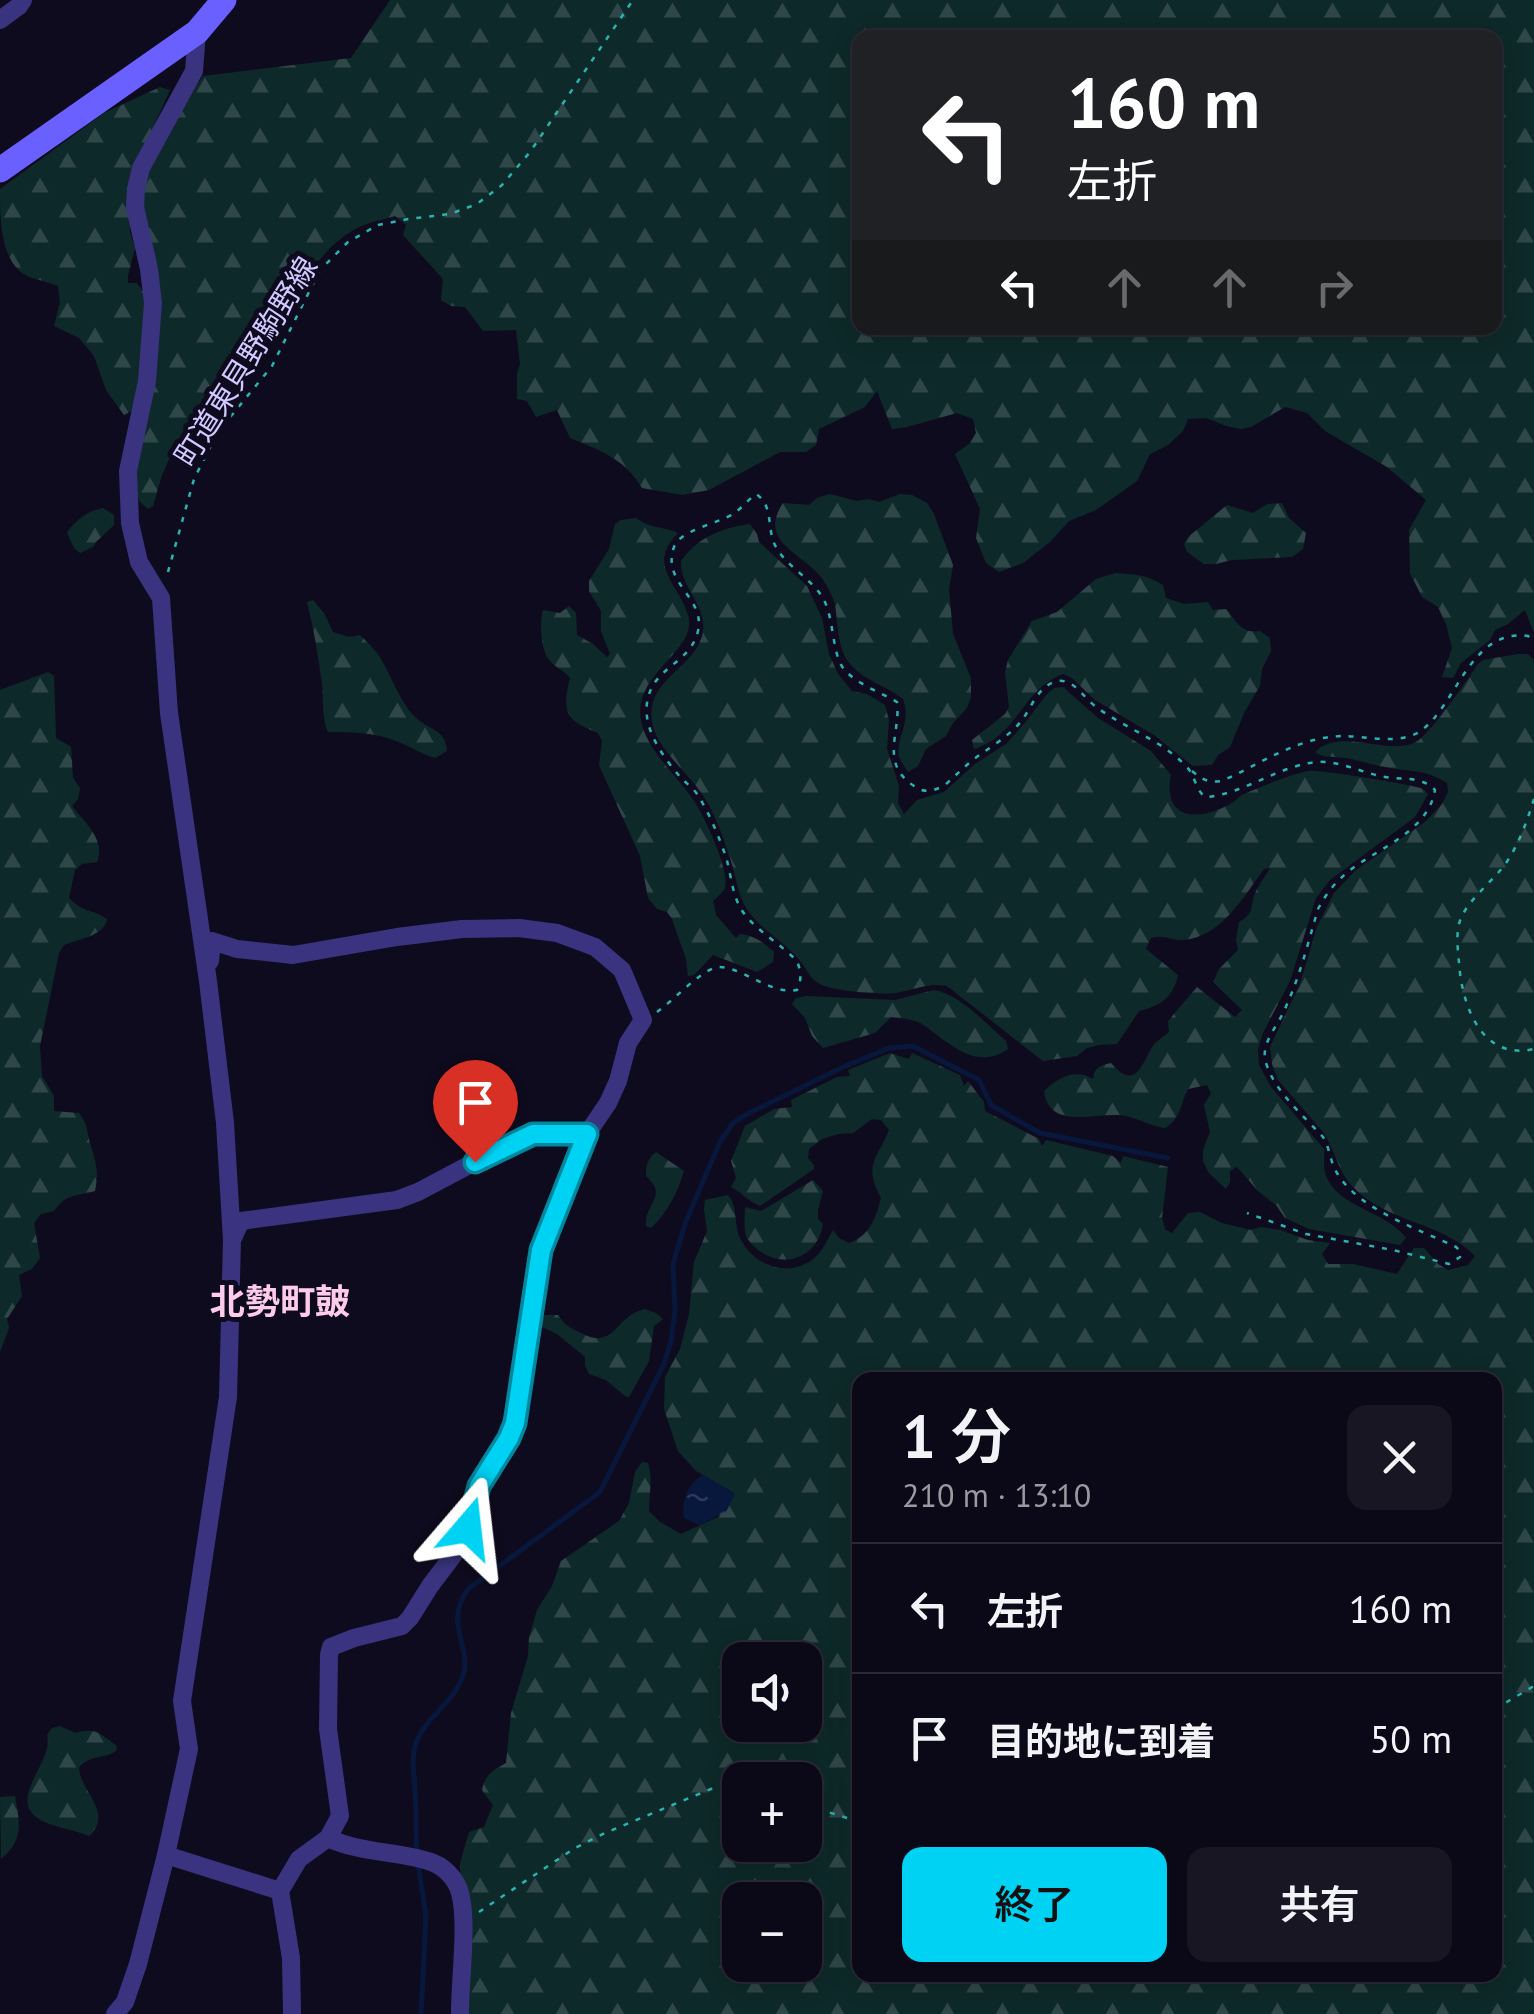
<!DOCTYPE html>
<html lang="ja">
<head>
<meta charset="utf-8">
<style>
  :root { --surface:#0b0817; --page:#191624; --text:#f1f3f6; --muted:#9a9aa1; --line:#2b2936; --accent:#00d2f4 }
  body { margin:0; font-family:"PT Sans","Noto Sans JP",sans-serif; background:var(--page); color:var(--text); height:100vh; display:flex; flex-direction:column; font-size:38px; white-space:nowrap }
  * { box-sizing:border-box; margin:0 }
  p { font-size:32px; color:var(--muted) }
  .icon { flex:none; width:55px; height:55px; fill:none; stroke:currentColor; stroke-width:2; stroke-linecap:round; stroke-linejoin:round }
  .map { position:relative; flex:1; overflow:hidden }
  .side { position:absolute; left:852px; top:1372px; width:650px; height:610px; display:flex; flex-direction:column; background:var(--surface); border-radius:20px; box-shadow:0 5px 25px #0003,0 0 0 2px var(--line) }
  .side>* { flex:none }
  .top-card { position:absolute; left:852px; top:30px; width:650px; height:305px; border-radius:20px; box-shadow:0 5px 25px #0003,0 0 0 2px var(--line); background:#202124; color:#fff; overflow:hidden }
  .fabs { position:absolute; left:722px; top:1642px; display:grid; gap:20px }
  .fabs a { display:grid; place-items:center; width:100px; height:100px; border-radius:20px; background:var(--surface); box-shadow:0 5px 25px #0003,0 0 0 2px var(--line); font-size:50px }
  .pin { position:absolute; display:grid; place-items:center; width:85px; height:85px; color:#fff; margin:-102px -42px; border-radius:50% 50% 50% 0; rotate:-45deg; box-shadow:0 0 10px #0007 }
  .pin .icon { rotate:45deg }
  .me { position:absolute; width:110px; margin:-55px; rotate:17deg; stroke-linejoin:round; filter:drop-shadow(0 0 8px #0008) }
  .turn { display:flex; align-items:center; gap:35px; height:210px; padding:0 50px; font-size:45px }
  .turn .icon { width:130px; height:130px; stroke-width:2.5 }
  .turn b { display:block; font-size:70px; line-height:85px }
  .lanes { display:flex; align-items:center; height:95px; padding:0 50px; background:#0003; justify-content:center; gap:50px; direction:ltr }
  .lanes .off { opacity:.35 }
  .round { display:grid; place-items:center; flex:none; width:105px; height:105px; border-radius:20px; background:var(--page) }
  .summary { display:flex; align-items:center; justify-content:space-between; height:170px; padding:0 50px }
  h1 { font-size:60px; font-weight:600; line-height:75px }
  .action { display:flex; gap:20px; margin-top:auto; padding:20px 50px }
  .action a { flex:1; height:115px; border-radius:20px; background:var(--accent); color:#111; font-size:40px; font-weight:600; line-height:115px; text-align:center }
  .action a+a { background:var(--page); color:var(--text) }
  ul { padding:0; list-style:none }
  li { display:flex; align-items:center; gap:30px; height:130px; padding:0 50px; border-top:2px solid var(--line) }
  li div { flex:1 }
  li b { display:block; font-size:38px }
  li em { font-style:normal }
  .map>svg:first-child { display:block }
</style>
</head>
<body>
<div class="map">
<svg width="1534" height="2014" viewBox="0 0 1534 2014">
  <defs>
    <pattern id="forest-firs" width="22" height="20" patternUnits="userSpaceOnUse" patternTransform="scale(2.5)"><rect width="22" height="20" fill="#0e2929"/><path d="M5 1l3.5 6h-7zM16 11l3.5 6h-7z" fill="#304749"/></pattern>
    <pattern id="water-ripples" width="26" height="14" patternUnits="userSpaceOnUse" patternTransform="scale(2.5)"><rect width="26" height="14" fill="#07183c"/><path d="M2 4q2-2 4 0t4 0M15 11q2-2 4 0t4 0" fill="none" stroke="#2a3859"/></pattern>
  </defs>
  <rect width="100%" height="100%" fill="#0f0b1f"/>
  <g fill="url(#forest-firs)" fill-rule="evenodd">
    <path d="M390,0h1144v633l-9,-23 -17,14 -13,6 -5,10 -29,23 -8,15 -11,-1 10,-29 -6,-24 -8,-17 -16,-10 -12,-24 -1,-43 17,-30 -39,-33 -62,-36 -18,-18 -22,-6 -34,20 -10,2 -15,-3 -20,-8 -18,1 -5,12 -15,14 -18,9 -13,27 -41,29 -27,11 -19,21 -27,21 -24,9 -13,-9 -10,-25 4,-29 -25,-55 15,-11 6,-10 -3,-14 -16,-6 -50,14 -15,2 -15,-38 -12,16 -46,22 -3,16 -10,7h-26l-71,38 -27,5 -40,-7c-18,-30 -41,-37 -72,-50l-13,-28 -21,7 -9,-16 -10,-2v-25l3,-10 -4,-34 -33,1 -18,-24 -14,-1 -10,-6 2,-21 -40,-44 3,-10 -11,-9c-12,4 -27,6 -38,12 -54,29 -66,92 -99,139l-88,90 -8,18 -9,31 -5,3 -9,-8 -3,-15 1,-21 19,-98 5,-71 -4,-32 -5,-12 -10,-49 7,-38 43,-73 11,-16 148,-18zM860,38h635v290h-635z"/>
    <path d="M160,87l10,3 -33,72 -7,32v38l5,16 -7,28v7h9l8,11 -2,63 -9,53 -10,5 -18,-25 -12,-34 -15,-18 -25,-12 6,-24 -2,-16c-10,-4 -21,-6 -31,-10 -27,-14 -27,-57 -27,-87l104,-76z"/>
    <path d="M830,494l27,7 11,-2 11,3 21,-8 12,1 15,8 7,11 19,51 -4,24 4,45 18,44v19l-4,11 -14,15 -7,13 -20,13 -8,17 -10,6c-3,-5 -7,-10 -9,-15 -4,-19 13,-33 4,-58 -16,-13 -38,-18 -52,-34 -14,-15 -13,-42 -16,-60 -2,-9 -9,-21 -14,-28 -18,-24 -64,-35 -38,-74l26,2 8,-7z"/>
    <path d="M1282,503l7,15 17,15 -3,16 -11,8 -60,3 -16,4h-12l-17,-12 -3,-8 4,-7 39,-32 26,8 14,-9z"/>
    <path d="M103,508l11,7v10l-18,17 -3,5 -13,6 -6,-5 -7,-15c8,-13 21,-22 36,-25z"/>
    <path d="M636,518c15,11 26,8 42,15 -32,33 0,49 10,82 12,40 -70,61 -42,121 11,23 32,42 46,62 10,13 41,77 32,92 -3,4 -7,7 -11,11l3,14 20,23 4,-4c15,2 23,8 34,18l-1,10 -16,10 -44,-17 -19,20 -6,1 -2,-17 -14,-40 -5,-7 -10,-3 -9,-11 -8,-42 -41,-91 3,-24 -4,-8c-31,-13 -37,-19 -28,-55 -6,-8 -14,-10 -20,-17 -9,-9 -11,-40 -7,-51l17,3 9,-7 7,7 1,22 16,9 14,13 3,-3 -9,-23v-20l-12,-20v-10l20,-32 6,-25 6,-4z"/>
    <path d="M750,524l7,10 2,8 48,44 15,32 7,36 9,20 14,17 15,3 18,11 4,15 -2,29 12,37 -1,17 6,11 13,-14 27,-8 31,-28 31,-20 18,-20 23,-30 7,-6 9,-1 35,31 53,33 20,24c-9,45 28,47 59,29 8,-4 4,-4 12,-9 18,-8 47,-20 66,-24 9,-2 107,14 115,18 2,1 3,4 5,5l-13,23 -85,63 -14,18 -26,83 -27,52 -5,16 1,16 12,22 53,62c1,7 -1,17 1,24 11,35 62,38 81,65l-6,7 -91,-16 -24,-11 -9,-13 -17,-13 -22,-25 -7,4v11l-4,7 -17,-16 -6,-12v-11l7,-18 -6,-27 7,-12 -4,-8 -19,4c-8,15 -7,30 -23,39 -14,-2 -26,-9 -39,-12 -25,-6 -77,17 -82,-25 14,-13 30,-23 49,-12 2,-12 6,-13 18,-16 22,26 29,7 40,-14 4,-7 12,-12 18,-17l-1,-11 29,-34 38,30 7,-7 -29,-28 6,-13 19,-19 -2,-10 3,-18c17,-9 10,-16 17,-31 4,-8 10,-15 14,-23l-6,1c-21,28 -43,69 -82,71 -12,0 -19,-6 -31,-2l-5,11 32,26c-5,22 -17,31 -39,36l-22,33 -18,1 -12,3 -10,8 -34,5 -96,-75c-19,-4 -33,4 -52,7 -13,2 -63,-2 -75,-9 -10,-5 -12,-13 -19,-22 -15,-20 -41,-32 -54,-53 -10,-15 -11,-34 -17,-51 -6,-18 -13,-39 -23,-56 -13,-25 -52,-53 -55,-81 -6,-40 38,-51 49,-82 11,-30 -21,-49 -20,-78 17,-24 41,-33 69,-37z"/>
    <path d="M1116,573c18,1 31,2 47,12l3,13 18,6 24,-2 5,8 13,-1c12,13 14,25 34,22l10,7 1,13 -9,18 -2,17 -15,25 -15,36 -12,8 -6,10 -19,1 -39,-31 -59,-35 -23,-22 -9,-4c-41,15 -44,61 -89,75l-2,-9 33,-26 4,-7 -4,-35 3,-12 24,-39 25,-9 39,-33z"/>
    <path d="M313,600l11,13 9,19 16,5 11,-2c6,6 12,12 17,18 14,20 21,47 38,64 13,13 31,12 32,34l-12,7c-14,-4 -25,-12 -39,-17 -23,-9 -44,-9 -68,-9 -7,-16 -4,-32 -6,-49 -4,-27 -8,-54 -15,-81z"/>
    <path d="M1518,654h10l6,6v1354h-1070l-4,-151 9,-31 15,-5 9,-22 -11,-15c3,-15 11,-20 24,-27l5,-50 17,-57 1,-19 8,-27 15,-24 9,-25 58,-40 10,-18 6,-31 7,-10 6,1c5,17 1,31 1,48l11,11 21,12 37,-17 16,-24 -38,-22 -18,-20 -14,-42 1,-32 15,-28 9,-35 5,-52 13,-31 -3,-22 1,-9 23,-5c11,14 5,30 13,45 12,24 44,37 68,22 12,-7 17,-20 24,-32l6,8 10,5c21,-8 26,-23 32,-45 -18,-34 -4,-38 8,-68l-8,-10 -9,-1 -19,14 -15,1 -16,5 -13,10 -1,9 6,7v4l-54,37c-12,-5 -18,-13 -29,-19l5,-9 -5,-17 14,-35 29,-17 18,-2 -1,-7 46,-23 13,-1 -2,-6 42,-17 19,6 3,-6 48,22 4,11 4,-5 16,21 1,9 54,28 3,7 4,-6 67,16 8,7 2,-7 45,11 -6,51 3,11 7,4 16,-20 12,-1 22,11 29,7 10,-3 19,3 28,10 22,3 -8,11 6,10h25l44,10 17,-26h10l14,16 10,6 20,-5 7,-9c-34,-35 -88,-33 -122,-69 -16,-17 -18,-38 -30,-55l-45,-52 -6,-16 -2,-17 30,-63 17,-57 17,-34 22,-23 69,-48 17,-18 6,-12 -1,-9c-22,-14 -37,-11 -62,-16 -13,-2 -26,-7 -39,-9 -13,-2 -21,1 -31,-6 26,-25 68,3 99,-9 13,-4 54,-64 64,-79l5,-4zM860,1380h635v595h-635zM740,1660h65v65h-65zM740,1780h65v65h-65zM740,1900h65v65h-65z"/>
    <path d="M48,672l6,4 2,62 15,9 2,31 7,10 -2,11 -6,7c13,17 34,34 25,56l-15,2 -7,6 -6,28c16,16 22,10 38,21 -3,17 -28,20 -43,26l-5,8 -19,93 2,30 12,20v15l25,2c8,10 8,18 11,30 6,20 9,27 5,48 -20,6 -27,1 -41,20l-13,3 -7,9 6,35 -8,11 -13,6 3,21 -15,23 2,9 -9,24v-662z"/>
    <path d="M934,990c27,5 51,33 72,51l2,8c-33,23 -59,-7 -86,-25 -9,-6 -21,-5 -31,-7l-16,16 -52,15 -11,-12 -7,-18 -13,-14 4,-6 11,-2 88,4z"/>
    <path d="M656,1152l28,19c-6,21 -17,42 -33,57l-5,-2c-1,-25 23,-29 0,-50 0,-10 1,-17 10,-24z"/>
    <path d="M813,1180l10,11 -5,19v9l5,5c-5,33 -38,46 -65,26 -4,-4 -8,-7 -11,-12 -4,-9 -2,-22 -2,-31l16,4z"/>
    <path d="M645,1309l11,4 7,6 -9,7 -5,35 -20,36 -4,-1 -19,-16 -17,-6 -4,-9v-8l-28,-23 -15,-7 -2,-5 4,-7h14c8,12 13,13 25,19 33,16 32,-19 62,-25z"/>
    <path d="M60,1726l15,7c22,-6 25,1 42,13l-1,5c-14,9 -24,3 -37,16 0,24 36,45 10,69 -16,-7 -40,-9 -53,-19 -27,-20 19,-58 11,-82l5,-7z"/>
    <path d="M15,1796c5,28 9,44 -14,63l-1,-62z"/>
  </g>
  <path fill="url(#water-ripples)" d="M703,1475l32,19 -9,18 -27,13 -15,-7c-3,-17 4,-35 19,-43z"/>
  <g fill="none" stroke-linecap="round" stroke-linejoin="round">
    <g stroke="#07183c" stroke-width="5">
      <path d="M417,1853c-2,-21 0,-42 -2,-63 -1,-15 -4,-32 1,-47 8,-25 42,-43 48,-71 6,-28 -20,-49 4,-83l132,-97 64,-128 7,-23 4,-31 -2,-46 13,-43 34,-79 13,-19 14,-9 94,-46 48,-20 24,-2 66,34 12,25 49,28 128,25"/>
      <path d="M418,1864l8,52 -5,98"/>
    </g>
    <g stroke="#28b4b1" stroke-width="2.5" stroke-dasharray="5 8" stroke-linecap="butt">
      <path d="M168,572l26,-93 24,-47 54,-66 48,-96 28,-28 30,-17 30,-6 42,-5 27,-10 25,-19 28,-33 103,-152"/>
      <path d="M1192,771c10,9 17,12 30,10 40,-18 76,-44 121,-45 23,0 55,9 76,-4 38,-25 50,-104 109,-96l6,6"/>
      <path d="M1534,799c-7,22 -15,45 -28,64 -14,20 -41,38 -47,61 -3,13 -1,27 0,39 3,42 22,98 75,86"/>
      <path d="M657,1012c17,-12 39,-37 57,-44 21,-7 56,28 83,22 5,-10 4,-19 0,-29 -17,-18 -43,-31 -56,-52 -9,-15 -10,-35 -15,-52 -7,-20 -17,-45 -29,-63 -4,-6 -11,-11 -16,-16 -17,-20 -38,-48 -34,-75 5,-37 43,-38 51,-72 8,-33 -37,-48 -24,-84 6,-17 43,-23 59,-33 8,-5 15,-14 23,-20 17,11 11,31 18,49 9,21 34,33 47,52 14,20 10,59 23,74 12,15 36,23 53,33 4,31 -18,61 17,84 11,8 20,5 31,-1 10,-9 19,-18 29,-26 16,-12 36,-23 48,-39 10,-13 16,-35 36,-39 16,-2 26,17 37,25 29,22 65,33 91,60 9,9 9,23 19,31 37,-2 73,-31 111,-35 23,-2 46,11 69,15 18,3 37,-1 50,13 -7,42 -57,58 -86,81 -14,11 -23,23 -31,38 -10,34 -19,71 -35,104 -7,15 -23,32 -17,50 9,29 37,52 57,74 7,11 7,25 14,36 22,37 82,56 119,74l5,5 -1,5 -11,7 -56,-14 -87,-16 -59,-21"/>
      <path d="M1495,1709l39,-23"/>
      <path d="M805,1805l55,17"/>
      <path d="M479,1912l96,-64 30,-15 106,-44 29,-6"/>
    </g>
    <g stroke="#3a3480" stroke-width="18">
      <path d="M0,20l19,-14 4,-6"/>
      <path d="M197,32l-3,39 -53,97 -5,21 -1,18 14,62 4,34 -6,78 -19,90 2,52 9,39 22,36 8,115 39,268 17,142 7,117 -4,157 -46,304 7,48 -23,106 114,36 11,67 1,56"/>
      <path d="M210,961l2,-20 25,8 56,6 104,-18 65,-8 57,-1 38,5 38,14 27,23 21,50 -15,23 -10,38 -10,22 -21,31 -43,105 -6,23v13l-23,148 -6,15 -30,48 -15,55 -34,45 -20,32 -8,8 -48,12 -23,9 -2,8 -1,74 12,87 -12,22 -29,21 -19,32"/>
      <path d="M232,1240l9,-19 156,-21 21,-8 85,-45 30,-12 54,-1"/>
      <path d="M328,1838c32,15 67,13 100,23 15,4 28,17 32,32 8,29 0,86 0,119"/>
      <path d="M115,2014l10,-12 13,-38 28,-109"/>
    </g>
    <path stroke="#6a60ff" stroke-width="25" d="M0,170l197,-138 27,-32"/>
  </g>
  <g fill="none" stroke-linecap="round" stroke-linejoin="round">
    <defs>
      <path id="route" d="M468,1528l11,-42 30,-48 6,-15 26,-173 46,-116h-54l-58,28"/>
    </defs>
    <use href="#route" stroke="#00889f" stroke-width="25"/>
    <use href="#route" stroke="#00d2f4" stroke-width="18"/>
  </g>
  <g text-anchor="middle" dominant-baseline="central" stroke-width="10" stroke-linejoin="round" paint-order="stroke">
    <g font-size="30" fill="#d1c9ff" stroke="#0f0b1f">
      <text transform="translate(245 361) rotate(-58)">町道東貝野駒野線</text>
    </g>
    <g font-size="35" font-weight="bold" fill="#ffcbea" stroke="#0f0b1f">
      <text x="280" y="1301">北勢町皷</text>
    </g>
  </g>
</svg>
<div class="fabs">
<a><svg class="icon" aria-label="sound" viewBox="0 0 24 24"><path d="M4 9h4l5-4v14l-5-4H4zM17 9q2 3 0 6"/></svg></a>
<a>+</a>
<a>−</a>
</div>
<div class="pin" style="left:475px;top:1162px;background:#d93025"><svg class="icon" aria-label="arrive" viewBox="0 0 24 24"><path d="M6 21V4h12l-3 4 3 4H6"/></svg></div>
<svg class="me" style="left:468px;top:1528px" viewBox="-20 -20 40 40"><path d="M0-17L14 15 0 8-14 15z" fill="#00d2f4" stroke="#fff" stroke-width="4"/></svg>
<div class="top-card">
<div class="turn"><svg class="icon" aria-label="left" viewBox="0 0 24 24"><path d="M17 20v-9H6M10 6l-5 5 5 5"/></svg><div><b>160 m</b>左折</div></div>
<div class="lanes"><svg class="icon" aria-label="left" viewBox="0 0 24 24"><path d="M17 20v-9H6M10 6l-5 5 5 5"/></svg><svg class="icon off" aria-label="ahead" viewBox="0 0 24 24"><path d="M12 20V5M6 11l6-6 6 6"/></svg><svg class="icon off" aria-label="ahead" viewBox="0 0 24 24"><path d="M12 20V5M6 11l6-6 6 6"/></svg><svg class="icon off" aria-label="right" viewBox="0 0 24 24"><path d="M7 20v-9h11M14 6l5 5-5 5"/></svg></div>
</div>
<section class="side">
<div class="summary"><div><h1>1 分</h1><p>210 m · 13:10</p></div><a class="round"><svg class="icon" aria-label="close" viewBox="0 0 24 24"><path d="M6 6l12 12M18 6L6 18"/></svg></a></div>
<ul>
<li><svg class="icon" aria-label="left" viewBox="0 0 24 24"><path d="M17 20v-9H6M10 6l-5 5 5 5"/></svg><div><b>左折</b></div><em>160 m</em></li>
<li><svg class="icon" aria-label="arrive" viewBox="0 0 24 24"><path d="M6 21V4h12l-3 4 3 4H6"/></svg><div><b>目的地に到着</b></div><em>50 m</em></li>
</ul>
<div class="action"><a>終了</a><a>共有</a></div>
</section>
</div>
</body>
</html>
